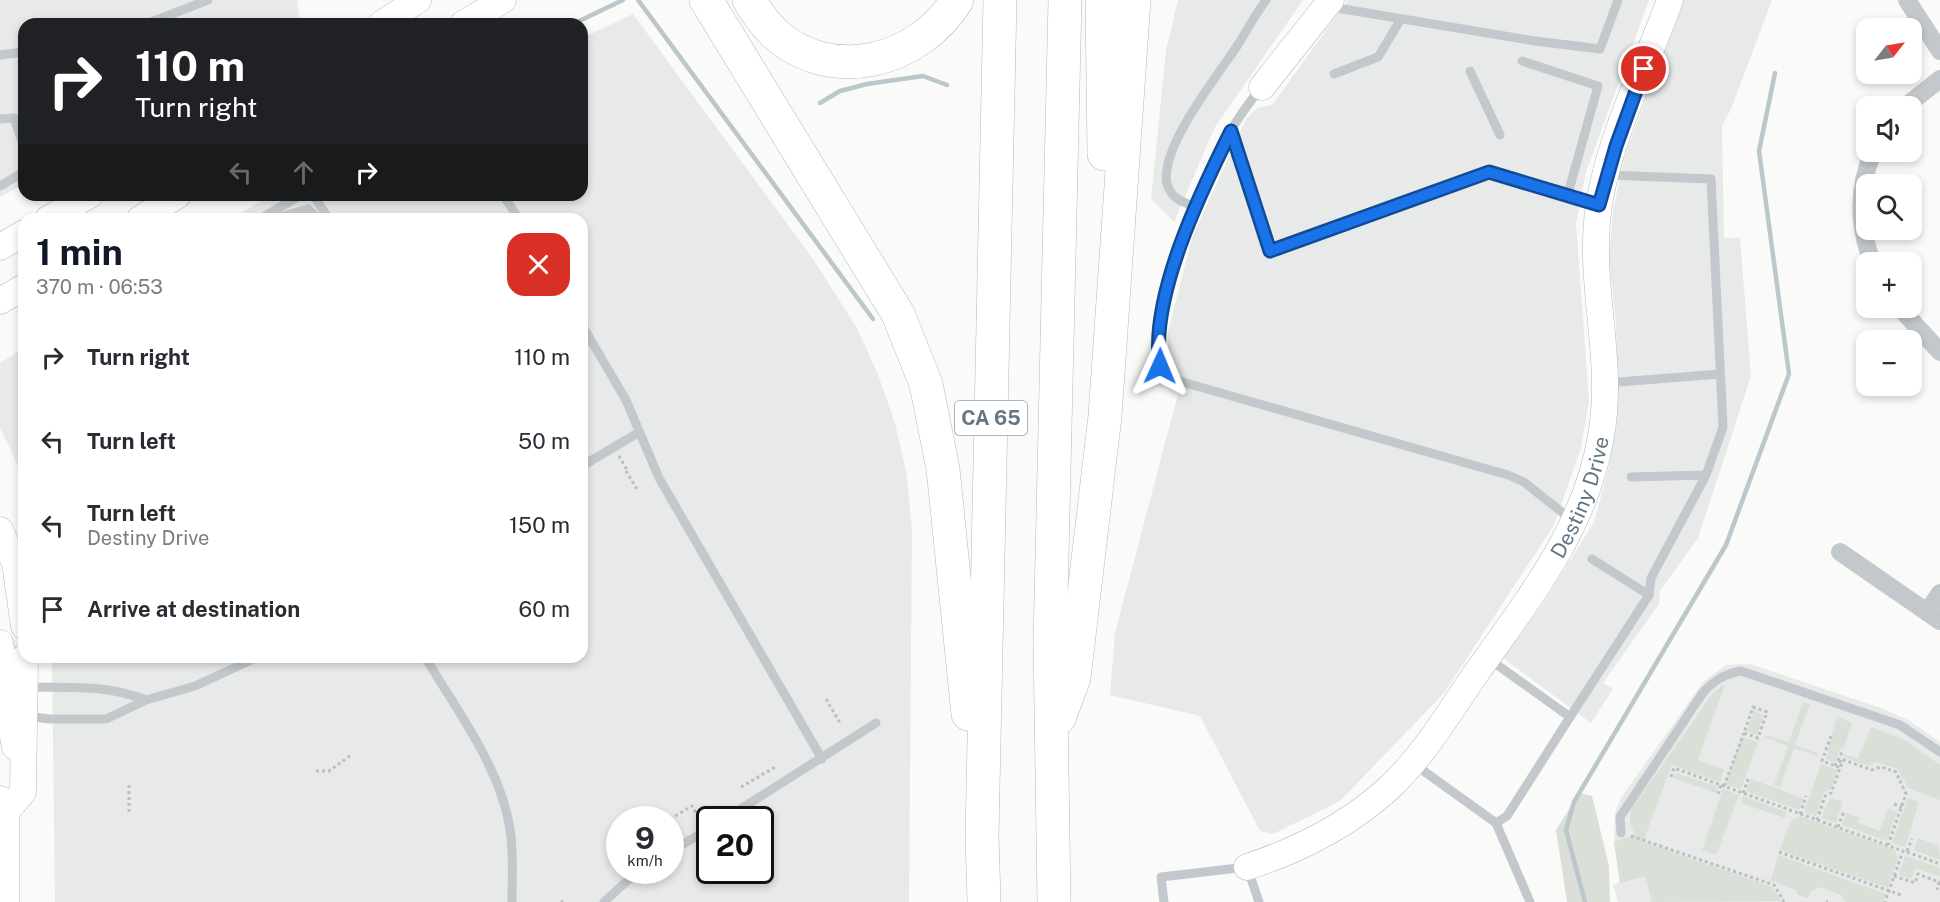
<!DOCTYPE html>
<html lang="en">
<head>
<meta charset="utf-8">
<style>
  :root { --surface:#fff; --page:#f2f2f3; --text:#2b2b33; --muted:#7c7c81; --accent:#111827 }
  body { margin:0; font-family:"Public Sans",sans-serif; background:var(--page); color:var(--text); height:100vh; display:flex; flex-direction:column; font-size:22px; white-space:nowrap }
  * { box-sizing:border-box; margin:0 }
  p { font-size:20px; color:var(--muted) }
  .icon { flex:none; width:33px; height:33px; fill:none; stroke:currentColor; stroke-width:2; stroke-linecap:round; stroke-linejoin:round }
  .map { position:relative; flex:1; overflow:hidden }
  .sheet { position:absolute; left:18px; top:213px; width:570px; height:450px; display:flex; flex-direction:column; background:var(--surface); border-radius:18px; box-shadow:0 3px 9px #0003 }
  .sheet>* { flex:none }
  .top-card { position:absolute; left:18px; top:18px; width:570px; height:183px; border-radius:18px; box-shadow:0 3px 9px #0003; background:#202124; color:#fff; overflow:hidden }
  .needle { width:39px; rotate:59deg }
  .tools { position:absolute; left:1856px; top:18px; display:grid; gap:12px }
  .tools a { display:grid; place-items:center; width:66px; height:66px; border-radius:12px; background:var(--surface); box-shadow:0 3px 9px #0003; font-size:30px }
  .speed { position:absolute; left:606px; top:806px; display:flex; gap:12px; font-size:30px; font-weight:700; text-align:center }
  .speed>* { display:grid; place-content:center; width:78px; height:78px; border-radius:50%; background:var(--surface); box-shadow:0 3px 9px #0003; line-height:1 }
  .speed small { font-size:15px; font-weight:400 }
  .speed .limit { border:3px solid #111; border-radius:9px; background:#fff; color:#111 }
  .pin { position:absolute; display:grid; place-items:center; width:51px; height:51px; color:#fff; margin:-26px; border:3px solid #fff; border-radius:50%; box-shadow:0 2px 6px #0007 }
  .me { position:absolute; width:66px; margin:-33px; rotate:1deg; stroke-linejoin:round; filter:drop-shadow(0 0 4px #0008) }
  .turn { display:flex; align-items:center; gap:21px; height:126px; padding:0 18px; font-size:27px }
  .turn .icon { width:78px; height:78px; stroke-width:2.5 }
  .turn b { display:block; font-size:42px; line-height:51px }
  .lanes { display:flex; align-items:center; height:57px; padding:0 18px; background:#0003; justify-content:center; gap:30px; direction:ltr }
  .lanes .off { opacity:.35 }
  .round { display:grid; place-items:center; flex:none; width:63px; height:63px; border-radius:18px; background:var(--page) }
  .summary { display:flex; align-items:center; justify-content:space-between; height:102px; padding:0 18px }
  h1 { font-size:36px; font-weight:700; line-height:45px; color:var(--accent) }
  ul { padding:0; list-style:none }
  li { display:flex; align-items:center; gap:18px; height:84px; padding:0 18px }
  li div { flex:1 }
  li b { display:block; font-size:22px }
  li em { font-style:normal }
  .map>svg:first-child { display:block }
</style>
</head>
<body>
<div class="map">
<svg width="1940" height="902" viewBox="0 0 1940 902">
  <rect width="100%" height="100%" fill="#fafaf8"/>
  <g fill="#e8e9e9" fill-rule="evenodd">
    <path d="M0,0h297l3,24h-276v160l-24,13z"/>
    <path d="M1178,0h125l-88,127 -41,95 -23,-23 15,-149z"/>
    <path d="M1348,0h301l-63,172 -10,52 13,177 -8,47 -27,77 -110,168 -104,108 -67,33 -13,-3 -60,-115 -90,-21 5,-62 64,-243 -11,-41v-17l24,-94 54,-119 11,-11 15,-3z"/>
    <path d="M1683,0h89l-41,109 -9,17 2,112h16l11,138 -53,162 -38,53 -1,13 -56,79 10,6 -22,34 -88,-65 41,-56 50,-80 15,-55 8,-50 -1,-94 -7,-67 4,-45 12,-56z"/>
    <path d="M633,14l180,245 44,69 20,44 18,51 12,53 5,55 -3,371h-854l-3,-245h530v-438h-352l42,-24h310v-157zM620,819h50v51h-50zM710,819h50v51h-50z"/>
    <path d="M24,348v130l-24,-50v-65z"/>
    <path d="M1750,664l131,44 27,12 32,22v160h-322l-5,-17 7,-3 -6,-40 1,-29 6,-15 82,-116 23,-17z"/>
  </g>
  <g fill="#dadfd7">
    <path d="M1725,684l-27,76 26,9 -4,13 -48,-17 -27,71v6l127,45 9,14 -129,1 -7,-26 -25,7 -6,-41 21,-8 -5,-10v-13l83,-118z"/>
    <path d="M1803,702l7,2 -15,41 23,8 -1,3 -23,-8 -14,39 -6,-2 14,-39 -23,-9 1,-2 23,7z"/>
    <path d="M1754,711l10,4 -7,20 -10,-3z"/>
    <path d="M1837,716l15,7 -8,24 -4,2 -5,14 -9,-4z"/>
    <path d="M1871,727l32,12 37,26v35l-32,-12 -10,-19 -22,-7 -7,4 -26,-9 1,-3 14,5z"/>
    <path d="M1742,737l16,5 -17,47 -16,-5z"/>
    <path d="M1821,764l17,6 -7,19 -7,3 -8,24 -12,-4z"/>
    <path d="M1676,773l42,14 -2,6 -42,-15z"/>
    <path d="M1751,779l52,19 -4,12 -53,-19z"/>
    <path d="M1723,789l16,6 -23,60 -14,-5z"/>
    <path d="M1579,793l13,3 17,70 1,36h-43l-11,-72z"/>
    <path d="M1743,796l43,16 -1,6 -44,-15z"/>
    <path d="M1830,798l13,3 -7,22 -15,-5z"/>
    <path d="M1908,798l11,4 -14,45 -13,-4z"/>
    <path d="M1888,809l9,3 -10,29 -45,-16 4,-12 14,5 -2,5 22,8z"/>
    <path d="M1800,816l94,33 4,9 -10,30 -108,-38 10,-28z"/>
    <path d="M1918,838l21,8 1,14 -26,-10z"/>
    <path d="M1778,855l108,39 -3,8h-37l-5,-7 -21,-8 -10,5 -2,6 -10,-3 -2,-5 -25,-9z"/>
    <path d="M1905,856l35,12v9l-24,-9 -5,11 -12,-4z"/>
  </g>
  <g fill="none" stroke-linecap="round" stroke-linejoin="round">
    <g stroke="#bbc7cb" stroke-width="4.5">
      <path d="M638,0l235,319"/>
      <path d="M573,24l50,-24"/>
      <path d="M820,103l20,-12 27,-7 56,-8 24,9"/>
      <path d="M1585,902l-19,-72 8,-28 152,-257 63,-171 -30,-223 16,-78"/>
    </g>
    <defs>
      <g id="secondary">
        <path d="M381,24l37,-24"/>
        <path d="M463,24l40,-24"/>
        <path d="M1262,87l69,-87"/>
        <path d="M48,219l42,-24"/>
        <path d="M140,219l38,-24"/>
        <path d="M0,247l24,-14"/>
        <path d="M0,301l24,-14"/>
        <path d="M0,530l15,33 9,63"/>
        <path d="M0,643l12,55 5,7"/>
        <path d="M0,704l10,17 5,26"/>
        <path d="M0,799l6,13v90"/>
        <path d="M6,812l17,-20 2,-135"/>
        <path id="s1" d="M1247,867c52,-17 102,-42 143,-80 35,-33 60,-76 87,-115 52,-74 109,-144 124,-236 14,-78 -14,-153 -2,-231 11,-71 47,-138 71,-205"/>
      </g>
      <g id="highway">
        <path d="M706,0l192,314 28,70 17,85 25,245"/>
        <path d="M749,0c7,12 15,23 25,33 57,52 145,29 183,-33"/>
        <path d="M1102,0l2,154"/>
        <path d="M1059,718l15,-40 31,-262 29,-416"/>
        <path d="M984,902l-2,-67 18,-835"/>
        <path d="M1054,902l-4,-260 15,-642"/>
      </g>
    </defs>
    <use href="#secondary" stroke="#b3babf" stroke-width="27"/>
    <use href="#highway" stroke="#b4b9bd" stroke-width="34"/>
    <g stroke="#bbbfc2" stroke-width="3" stroke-dasharray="3 3" stroke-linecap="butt">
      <path d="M619,456l8,14"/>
      <path d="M626,471l12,20"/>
      <path d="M826,699l14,24"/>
      <path d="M1753,707l14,5 -9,26 -14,-5z"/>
      <path d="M1831,736l-9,25 16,6 3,-8 31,11 9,-3 15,5 10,22 -18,51"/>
      <path d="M1835,766l8,-16"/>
      <path d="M316,771h13l21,-15"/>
      <path d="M1671,777l3,-9 229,83 -18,51"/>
      <path d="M129,785v29"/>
      <path d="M1724,786l20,-53"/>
      <path d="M741,787l36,-21"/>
      <path d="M1743,793l6,-16"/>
      <path d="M1718,794l3,-9"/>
      <path d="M1894,804l8,3"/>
      <path d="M1800,814l6,-18"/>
      <path d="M670,819l22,-13 9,15"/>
      <path d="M1817,820l8,-24 6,-3 12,-33"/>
      <path d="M1838,827l6,-16"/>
      <path d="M1631,836l143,49 10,17"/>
      <path d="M1907,851l5,-12"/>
      <path d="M1779,852l122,43"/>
      <path d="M1907,852l33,12"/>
      <path d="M1894,876l21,7 3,-9 21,8 -2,8"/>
      <path d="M561,902l2,-1"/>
      <path d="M1826,902h2"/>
    </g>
    <g stroke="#c3c8cc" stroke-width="9">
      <path d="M1331,7l204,34 65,8 18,-49"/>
      <path d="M146,24l62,-24"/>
      <path d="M0,55l24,-3"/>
      <path d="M1522,61l76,25 -31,111"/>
      <path d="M1470,71l30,64"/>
      <path d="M1334,74l44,-17 23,-38"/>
      <path d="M1261,88c-51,61 -89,158 -99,237 -2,12 -7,28 -2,41 2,6 7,9 12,13l336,96 16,7 49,39"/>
      <path d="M0,119l14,-1 10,29"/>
      <path d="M1231,131l39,120 219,-79 109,32"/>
      <path d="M1608,175l103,4 12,248 -17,48"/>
      <path d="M0,186l24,-14"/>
      <path d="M313,195l16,24"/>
      <path d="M503,195l16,24"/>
      <path d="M1194,206c-12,-4 -23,-8 -27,-22 -8,-37 53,-111 72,-141 9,-15 17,-29 27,-43"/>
      <path d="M260,219l41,-24"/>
      <path d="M273,219l35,-10 11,10"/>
      <path d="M582,325l44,75 33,78 163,281"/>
      <path d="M1606,383l114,-9"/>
      <path d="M582,466l56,-33"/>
      <path d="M1631,477l75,-2 -55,103 -2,17"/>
      <path d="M425,657c32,54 75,109 85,172 4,24 2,49 2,73"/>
      <path d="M1489,659l81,58 -63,99 -11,7 34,79"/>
      <path d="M27,687c43,1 78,-3 119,13"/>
      <path d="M27,716l22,3h57l40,-19 49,-14 63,-29"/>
      <path d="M1570,717l79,-122 -57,-36"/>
      <path d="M1414,764l82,59"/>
      <path d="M725,819l151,-96"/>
      <path d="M1621,833l-1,-16 82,-123c11,-13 22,-20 39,-23l159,54 40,27"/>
      <path d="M670,851l40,-22"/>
      <path d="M604,902l35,-32"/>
      <path d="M1164,902l-3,-25 86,-10 12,35"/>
    </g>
    <g stroke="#c3c8cc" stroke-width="18">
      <path d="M1907,0l33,51"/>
      <path d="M1906,106l34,-27"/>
      <path d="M1872,262c-14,-38 -15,-72 1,-110"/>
      <path d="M1900,308l40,44"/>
      <path d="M1840,552l100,69"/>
      <path d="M1927,612l13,-19"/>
    </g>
    <use href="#secondary" stroke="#fff" stroke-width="26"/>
    <use href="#highway" stroke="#fff" stroke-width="33"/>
  </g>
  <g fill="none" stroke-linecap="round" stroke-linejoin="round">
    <defs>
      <path id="route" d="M1160,366c-11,-68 41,-175 71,-235l39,120 219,-79 110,33 17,-59 28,-77"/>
    </defs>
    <use href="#route" stroke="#114b97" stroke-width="15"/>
    <use href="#route" stroke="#1a73e8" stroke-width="10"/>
  </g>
  <g text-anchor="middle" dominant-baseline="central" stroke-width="6" stroke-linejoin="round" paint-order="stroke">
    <rect fill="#fff" stroke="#939fa8" stroke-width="1.5" x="955" y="401" width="72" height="34" rx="4.5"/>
    <g font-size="20" font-weight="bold" fill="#657683">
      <text x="991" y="418">CA 65</text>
    </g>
    <g font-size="21" fill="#657683" stroke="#fff">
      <text stroke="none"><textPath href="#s1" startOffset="514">Destiny Drive</textPath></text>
    </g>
  </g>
</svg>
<div class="tools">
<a><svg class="needle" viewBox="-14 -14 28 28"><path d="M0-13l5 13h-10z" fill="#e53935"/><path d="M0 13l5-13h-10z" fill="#7c7c81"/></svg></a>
<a><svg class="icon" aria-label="sound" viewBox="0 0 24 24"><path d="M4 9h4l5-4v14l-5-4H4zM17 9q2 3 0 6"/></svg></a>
<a><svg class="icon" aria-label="search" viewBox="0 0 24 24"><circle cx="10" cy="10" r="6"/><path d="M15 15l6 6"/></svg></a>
<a>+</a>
<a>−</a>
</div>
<div class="speed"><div>9<small>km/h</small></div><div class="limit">20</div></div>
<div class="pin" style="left:1644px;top:69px;background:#d93025"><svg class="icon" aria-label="arrive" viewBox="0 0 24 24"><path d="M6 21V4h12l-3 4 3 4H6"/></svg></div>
<svg class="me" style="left:1160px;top:366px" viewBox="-20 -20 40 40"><path d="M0-17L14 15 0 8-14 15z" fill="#1a73e8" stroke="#fff" stroke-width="4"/></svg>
<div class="top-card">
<div class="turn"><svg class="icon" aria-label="right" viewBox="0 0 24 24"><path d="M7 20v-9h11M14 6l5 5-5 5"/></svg><div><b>110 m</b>Turn right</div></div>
<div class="lanes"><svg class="icon off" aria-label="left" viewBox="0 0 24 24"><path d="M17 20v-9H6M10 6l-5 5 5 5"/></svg><svg class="icon off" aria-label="ahead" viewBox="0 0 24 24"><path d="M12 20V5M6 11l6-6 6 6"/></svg><svg class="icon" aria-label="right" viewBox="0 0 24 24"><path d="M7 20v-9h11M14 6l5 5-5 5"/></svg></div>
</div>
<section class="sheet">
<div class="summary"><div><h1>1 min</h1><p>370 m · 06:53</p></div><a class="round" style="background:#d93025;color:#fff"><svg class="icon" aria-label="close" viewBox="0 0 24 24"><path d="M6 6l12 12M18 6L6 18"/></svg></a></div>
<ul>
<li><svg class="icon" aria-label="right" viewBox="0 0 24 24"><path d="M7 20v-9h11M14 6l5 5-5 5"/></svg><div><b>Turn right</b></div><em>110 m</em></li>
<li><svg class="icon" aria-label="left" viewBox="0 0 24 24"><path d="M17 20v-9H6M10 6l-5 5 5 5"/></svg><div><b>Turn left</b></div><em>50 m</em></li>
<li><svg class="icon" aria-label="left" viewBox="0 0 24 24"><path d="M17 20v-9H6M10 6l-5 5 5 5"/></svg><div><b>Turn left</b><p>Destiny Drive</p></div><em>150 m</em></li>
<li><svg class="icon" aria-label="arrive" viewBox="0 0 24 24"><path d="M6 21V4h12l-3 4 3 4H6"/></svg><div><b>Arrive at destination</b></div><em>60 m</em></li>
</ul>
</section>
</div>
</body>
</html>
